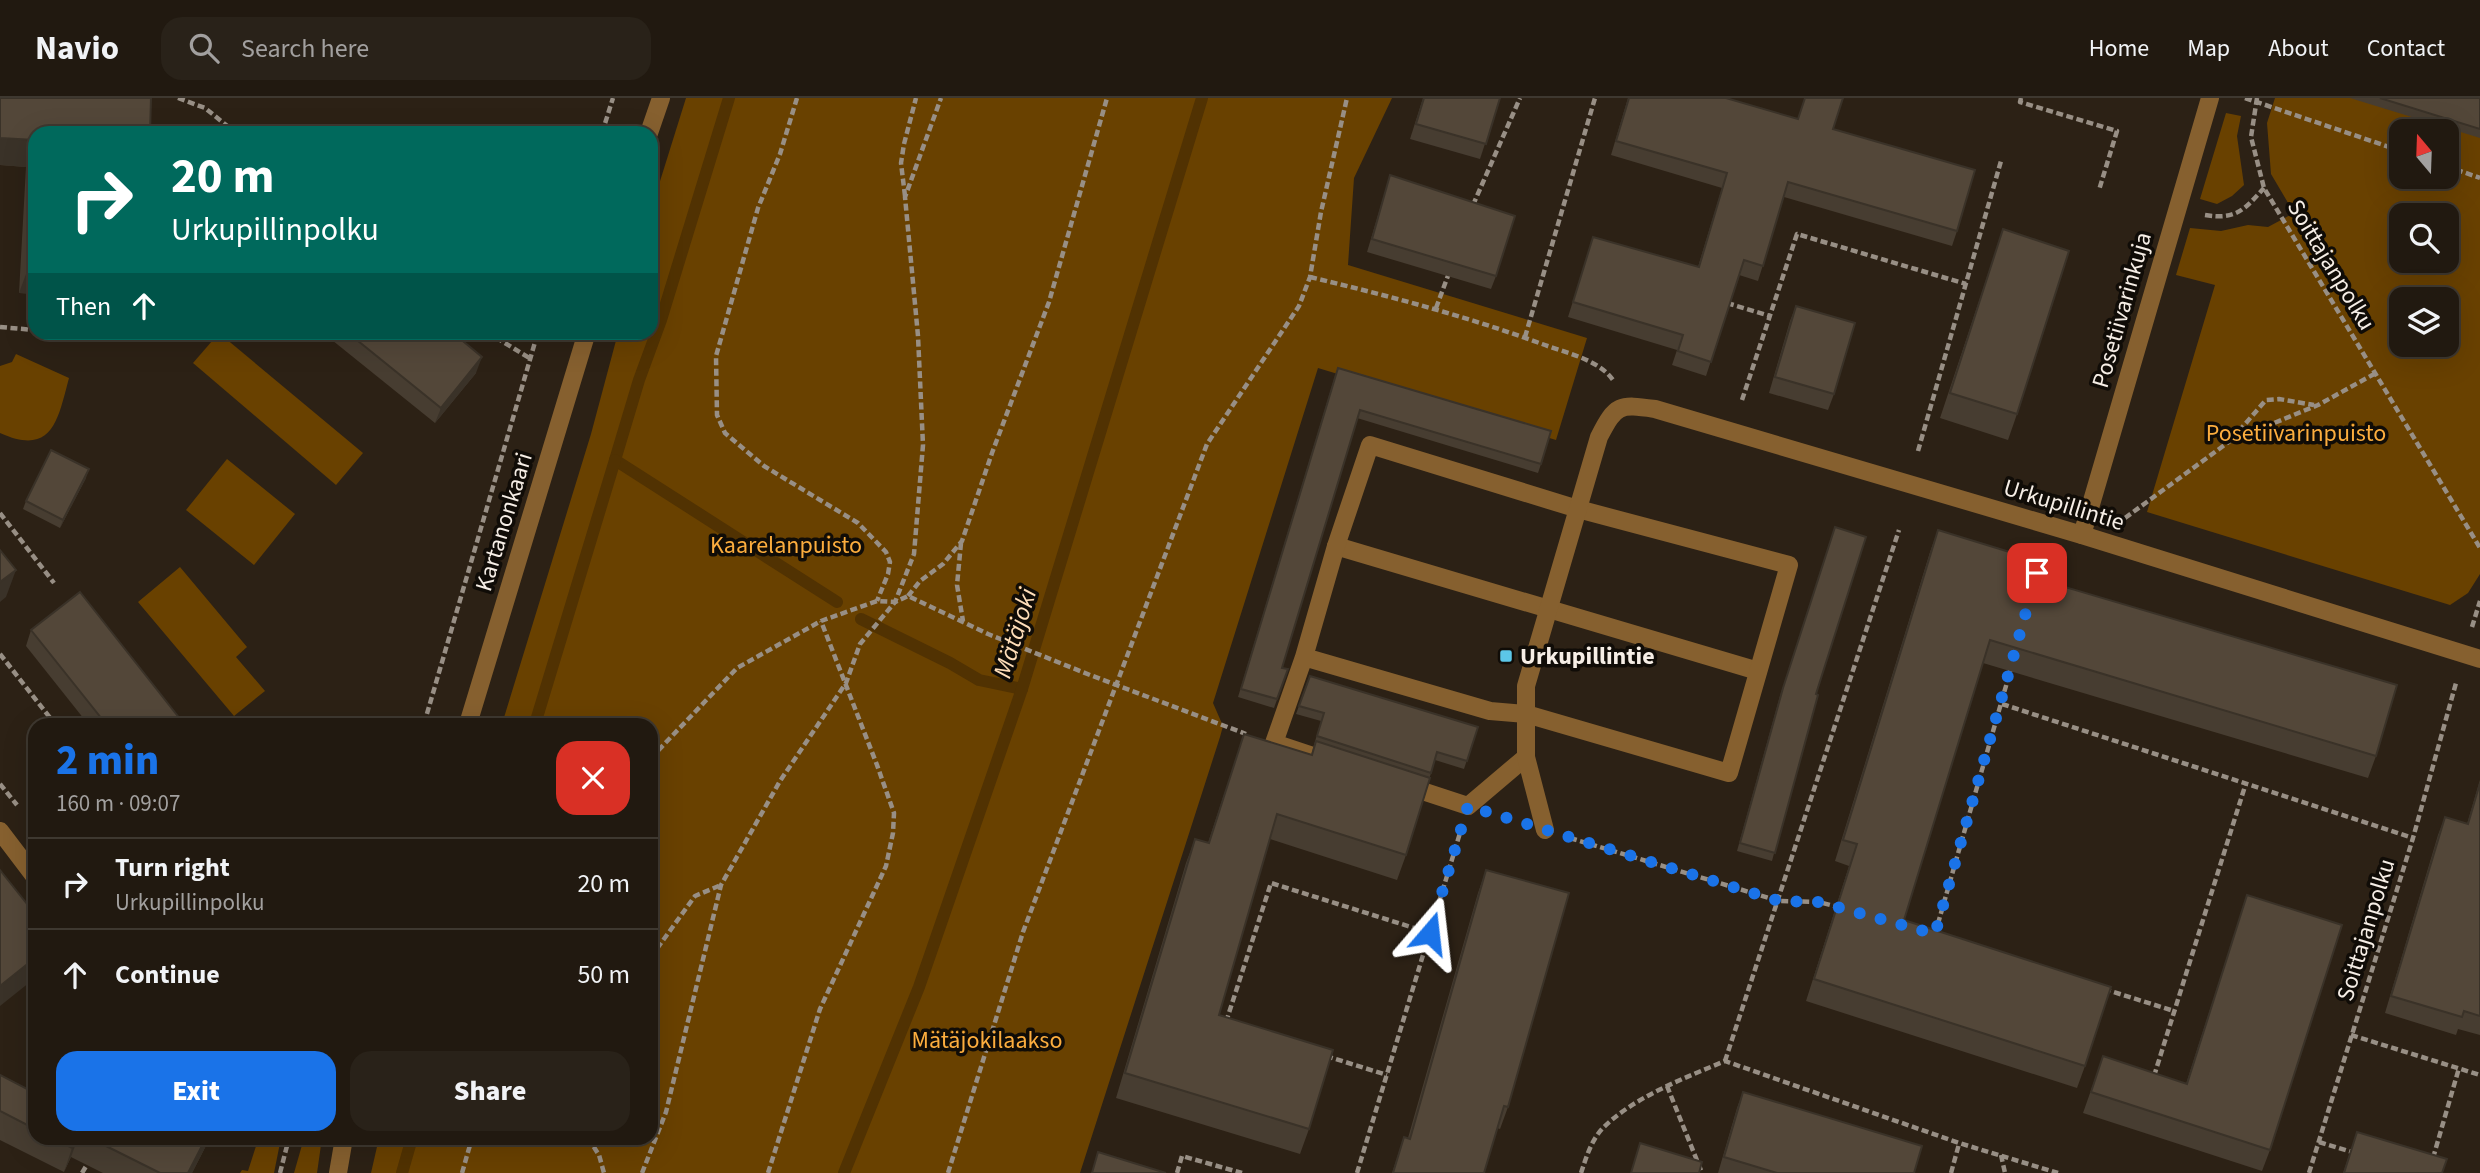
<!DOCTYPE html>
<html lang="en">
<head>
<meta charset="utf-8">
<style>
  :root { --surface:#211910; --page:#292219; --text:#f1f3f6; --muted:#a2a09f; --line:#3e3830; --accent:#1a73e8 }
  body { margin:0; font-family:"Source Sans 3",sans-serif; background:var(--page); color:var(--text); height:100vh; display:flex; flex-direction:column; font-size:26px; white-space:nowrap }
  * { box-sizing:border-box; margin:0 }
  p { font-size:23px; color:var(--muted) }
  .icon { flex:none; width:38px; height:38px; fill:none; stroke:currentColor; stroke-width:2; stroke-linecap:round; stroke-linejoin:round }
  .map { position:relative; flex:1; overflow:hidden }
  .panel { position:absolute; left:28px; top:620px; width:630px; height:427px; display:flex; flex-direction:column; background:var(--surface); border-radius:21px; box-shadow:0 7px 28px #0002,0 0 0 2px var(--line) }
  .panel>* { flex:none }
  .hud { position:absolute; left:28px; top:28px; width:630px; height:214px; border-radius:21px; box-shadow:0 7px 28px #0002,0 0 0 2px var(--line); background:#00695c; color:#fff; overflow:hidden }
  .needle { width:46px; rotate:341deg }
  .buttons { position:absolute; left:2389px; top:21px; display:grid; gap:14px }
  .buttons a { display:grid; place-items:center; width:70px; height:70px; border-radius:14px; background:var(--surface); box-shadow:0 7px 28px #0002,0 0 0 2px var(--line); font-size:35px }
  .pin { position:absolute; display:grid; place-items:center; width:60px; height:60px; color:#fff; margin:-30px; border-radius:14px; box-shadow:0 4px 10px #0006 }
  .me { position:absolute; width:77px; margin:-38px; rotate:17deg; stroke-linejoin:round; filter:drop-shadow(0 0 5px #0008) }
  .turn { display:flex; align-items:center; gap:24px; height:147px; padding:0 28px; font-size:32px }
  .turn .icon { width:91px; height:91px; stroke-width:2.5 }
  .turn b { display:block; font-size:49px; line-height:60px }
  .then { display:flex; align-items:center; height:66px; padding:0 28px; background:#0003; gap:14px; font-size:26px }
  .round { display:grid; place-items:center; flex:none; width:74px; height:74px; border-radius:21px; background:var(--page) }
  .overview { display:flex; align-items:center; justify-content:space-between; height:119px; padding:0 28px }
  h1 { font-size:42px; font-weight:800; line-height:52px; color:var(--accent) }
  .button { display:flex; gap:14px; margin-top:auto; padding:14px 28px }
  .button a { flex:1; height:80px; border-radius:21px; background:var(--accent); color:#fff; font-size:28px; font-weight:800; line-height:80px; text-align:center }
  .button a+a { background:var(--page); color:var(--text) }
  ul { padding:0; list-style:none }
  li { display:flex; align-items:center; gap:21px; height:91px; padding:0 28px; border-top:2px solid var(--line) }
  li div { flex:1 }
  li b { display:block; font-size:26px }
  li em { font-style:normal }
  header { display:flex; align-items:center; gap:42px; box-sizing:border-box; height:98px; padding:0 35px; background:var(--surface); border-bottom:2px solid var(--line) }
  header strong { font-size:33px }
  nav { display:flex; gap:38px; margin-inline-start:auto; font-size:24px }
  .search { width:490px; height:63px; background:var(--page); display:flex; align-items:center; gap:18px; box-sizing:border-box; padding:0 24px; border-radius:21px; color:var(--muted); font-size:26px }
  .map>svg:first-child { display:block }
</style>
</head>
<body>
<header>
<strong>Navio</strong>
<div class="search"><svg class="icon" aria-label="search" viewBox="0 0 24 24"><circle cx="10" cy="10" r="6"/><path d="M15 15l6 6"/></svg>Search here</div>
<nav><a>Home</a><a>Map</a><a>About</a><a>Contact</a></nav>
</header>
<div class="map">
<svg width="2480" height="1075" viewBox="0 0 2480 1075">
  <rect width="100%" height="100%" fill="#2c2115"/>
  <g fill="#694100" fill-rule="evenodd">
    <path d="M686,0h706l-38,80 -6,87 239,73 -31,102 -238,-72 -105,335 10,23 -3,11 -140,436h-709l8,-35h272v-414h-149l89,-290 27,-101 33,-1v-122z"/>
    <path d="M2275,0h205v476l-12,19 -18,12 -303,-93 68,-227 -39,-10 14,-47 31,3 27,-6 20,2 26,-14 -23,-39 -4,-51zM2401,33h45v46h-45zM2401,117h45v46h-45zM2401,201h45v46h-45z"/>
    <path d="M2226,15l15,3 -4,20 7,49 -12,11 -15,8 -17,-5z"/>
    <path d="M219,235l144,120 -27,32 -143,-122z"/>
    <path d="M16,256l53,24c-11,41 -16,79 -69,55v-67l12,-4z"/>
    <path d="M227,361l68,55 -41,51 -68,-55z"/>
    <path d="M180,469l67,80 -11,10 29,34 -31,25 -96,-114z"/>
    <path d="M251,1040h30l-7,35h-34l2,-3 6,1 9,-28 -7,-3z"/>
    <path d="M304,1040h18l-5,35h-23z"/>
  </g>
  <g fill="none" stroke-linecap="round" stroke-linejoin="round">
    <g stroke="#513202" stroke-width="12">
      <path d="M729,0l-68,222 -22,60 -24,80 222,142"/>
      <path d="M861,521l89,44 29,17 43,9"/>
      <path d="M535,626l80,-264"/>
      <path d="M402,1075l10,-35"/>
      <path d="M844,1075l75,-186 103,-298 180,-591"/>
    </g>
    <g stroke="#988f85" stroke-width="4.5" stroke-dasharray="7 3.5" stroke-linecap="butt">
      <path d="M178,0l27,10 31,25"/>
      <path d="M797,0l-17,56 -22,54 -42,148 1,59 8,18 39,33 94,57 28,29 4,10 -2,12 -11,27"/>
      <path d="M2021,0l-1,4 97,29 -18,59"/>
      <path d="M2245,0l156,53"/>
      <path d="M2257,0l-6,39 13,51 216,360"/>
      <path d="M602,35l11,-35"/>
      <path d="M2446,68l34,12"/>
      <path d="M905,98l-4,-33 3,-19 12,-46"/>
      <path d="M1473,107l47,-107"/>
      <path d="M2205,117c31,5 39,-5 59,-27"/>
      <path d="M1310,179c79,19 156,39 232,67 24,9 56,15 71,36"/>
      <path d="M1727,205l43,13"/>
      <path d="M1436,210l13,-35"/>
      <path d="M0,229l35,3"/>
      <path d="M487,234l44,27"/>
      <path d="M1525,239l70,-239"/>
      <path d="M1742,302l55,-166 169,50"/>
      <path d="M2232,341l34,-39 13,-1 35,6"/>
      <path d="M1918,353l83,-290"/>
      <path d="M0,415l54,70"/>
      <path d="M2125,420l105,-77 88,-36 58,-32"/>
      <path d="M961,445l-4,42 6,36"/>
      <path d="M908,498l12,-15 23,-17 19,-23 30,-88 57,-151 58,-204"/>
      <path d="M2472,529l8,-26"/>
      <path d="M0,556l55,70"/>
      <path d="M2002,606l411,134"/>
      <path d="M424,626l114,-392"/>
      <path d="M651,660l86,-90 84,-47 56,-20 18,1 13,-6 80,38 102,41 156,59"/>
      <path d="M0,686l17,21"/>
      <path d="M1570,740l209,63 40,1 23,6"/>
      <path d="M1935,836l77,-269"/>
      <path d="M651,859l44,-61 26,-11"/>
      <path d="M2104,891l70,22"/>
      <path d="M1226,924l45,-139 159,50"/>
      <path d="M2351,937l129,40"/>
      <path d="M1326,958l61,19"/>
      <path d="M1725,963l174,-531"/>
      <path d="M2154,978l92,-293"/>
      <path d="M1667,988l35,87"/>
      <path d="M588,1040l11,17 5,18"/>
      <path d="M2319,1044l36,11"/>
      <path d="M2001,1057l4,18"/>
      <path d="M2433,1060l26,-90"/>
      <path d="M82,1075l6,-10"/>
      <path d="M280,1075l9,-35"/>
      <path d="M462,1075l10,-35"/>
      <path d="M642,1075l24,-61 55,-227 59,-104 66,-98 14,-39 35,-42 19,-48 9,-109 -5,-109 -13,-139 36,-99"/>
      <path d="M768,1075l52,-164 66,-143 7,-33 1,-20 -17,-48 -56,-144"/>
      <path d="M948,1075l75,-241 184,-488 92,-138 11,-29 11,-65 26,-114"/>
      <path d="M1177,1075l5,-17 60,17"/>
      <path d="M1357,1075l103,-340"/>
      <path d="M1581,1075c5,-15 10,-32 21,-44 31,-32 83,-51 123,-68l234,82 99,30"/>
      <path d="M1951,1075l8,-29"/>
      <path d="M2309,1075l104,-335 43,-155"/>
    </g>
    <g stroke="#86602f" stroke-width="18">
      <path d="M649,35l12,-35"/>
      <path d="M2082,437l128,-437"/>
      <path d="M1336,448l422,125"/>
      <path d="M1304,559l32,-111 34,-101 208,64 211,56 -60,208 -203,-59 -36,-3 -186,-54 -30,86 60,20"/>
      <path d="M468,626l119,-392"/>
      <path d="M1404,687l64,21 58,-49"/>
      <path d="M1545,732l-19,-73v-71l73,-249c17,-33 20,-33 56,-28l427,126 398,124"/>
      <path d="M0,733l35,46"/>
      <path d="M338,1075l6,-35"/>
    </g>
  </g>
  <g fill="#473d31">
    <path d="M0,0l35,35v161l-16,-1 7,-126 -26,-2z"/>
    <path d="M1423,0h77l-20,61 -70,-20z"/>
    <path d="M1628,0h98l72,21 7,-21h38l-10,31 124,102 -5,15 -168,-49 -26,84 -19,-6 -33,101 -34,-11 5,-15 -109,-33 25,-80 105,30 24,-79 -111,-33z"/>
    <path d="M2350,0h130v40z"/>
    <path d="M1390,77l106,101 -5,13 -124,-37z"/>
    <path d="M2003,131l14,185 -9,26 -68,-22z"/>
    <path d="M1796,208l38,88 -6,16 -59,-17 21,-72z"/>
    <path d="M322,234h130l24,41 -41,50z"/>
    <path d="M1335,278l206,88 -3,9 -181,-55 -75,250 6,1 -14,39 -36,-11z"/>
    <path d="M86,380l-26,50 -37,-19 3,-8z"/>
    <path d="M1835,429l-19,167 -44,167 -35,-10 43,-155z"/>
    <path d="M1938,432l73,41 365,185 -8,22 -385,-115 -79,257 181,146 -8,22 -271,-87 43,-135 -14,-5 95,-309z"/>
    <path d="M31,532l153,94h-96l-62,-78z"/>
    <path d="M1310,578l168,51 -14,42 -29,-9 -29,95 -9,25 -127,-41 -51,176 90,114 -9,25 -184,-56 70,-235 9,-24 13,4 36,-109 67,21 10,-34 -25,-7z"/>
    <path d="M2480,682v255l-22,-6 -2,6 -71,-22 53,-178 7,-18 22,7z"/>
    <path d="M1486,772l22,237 -8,22 -3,-1 -13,45h-92l12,-36 4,1 70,-245z"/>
    <path d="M2247,797l23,255 -8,21 -179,-58 20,-57 83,28z"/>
    <path d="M0,977l35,18v45h175l-18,35h-89l-32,-16 -7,15 -64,-32z"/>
    <path d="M1743,994l171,81h-196l19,-65z"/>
    <path d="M2357,1034l85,41h-99z"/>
  </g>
  <g fill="#3a3228">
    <path d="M0,40l35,2 -9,27 -26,-2z"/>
    <path d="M29,168h6v28l-16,-1z"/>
    <path d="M482,259l-6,16 -41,50 6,-15z"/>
    <path d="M89,371l-3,9 -26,50 3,-8z"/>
    <path d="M16,472l-10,27 -6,5v-20z"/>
    <path d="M35,860v20l-35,28v-20z"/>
    <path d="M78,1040l-7,19 -7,15 8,-24z"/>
    <path d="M206,1040h4l-18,35h-4z"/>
  </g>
  <g fill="#534739" stroke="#3a3228" stroke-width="2">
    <path d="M0,0h151l-1,35h-115v7l-35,-2z"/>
    <path d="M1424,0h76l-14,46 -70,-20z"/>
    <path d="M1629,0h97l72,21 7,-21h38l-10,31 142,41 -18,61 -169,-49 -25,84 -19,-6 -33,102 -33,-11 5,-16 -110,-33 20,-65 106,30 28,-94 -111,-32z"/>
    <path d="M2380,0h100v31z"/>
    <path d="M35,53v115h-6z"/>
    <path d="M1390,77l125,41 -19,60 -124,-37z"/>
    <path d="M2003,131l66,22 -52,163 -67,-21z"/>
    <path d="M1796,208l59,17 -21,71 -59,-17z"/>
    <path d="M347,234h105l30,25 -41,51z"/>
    <path d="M1338,270l213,63 -10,33 -181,-54 -78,258 6,1 -11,30 -36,-10z"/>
    <path d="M51,352l38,19 -26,51 -37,-19z"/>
    <path d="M1835,429l31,10 -50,157 2,1 -43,158 -35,-10 43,-155z"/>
    <path d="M1938,432l78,24 -5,17 386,114 -21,71 -386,-116 -86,280 207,67 -26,79 -271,-87 43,-135 -14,-4z"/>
    <path d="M0,452l16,20 -16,12z"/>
    <path d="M80,494l104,132h-78l-75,-94z"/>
    <path d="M1310,578l168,51 -11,34 -30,-9 -6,21 -114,-37 7,-23 -25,-7z"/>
    <path d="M1244,636l68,21 4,-14 114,37 -24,77 -129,-41 -58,201 114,35 -24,79 -184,-56 70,-234 14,4z"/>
    <path d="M2480,685v233l-16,-5 -2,6 -71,-21 54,-179 23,7z"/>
    <path d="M0,772l35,44v44l-35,28z"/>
    <path d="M1486,772l83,23 -61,214 -4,-1 -20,67h-91l11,-36 6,2z"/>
    <path d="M2247,797l95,30 -72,225 -179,-58 12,-36 84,28z"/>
    <path d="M0,977l35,18v36l-35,-18z"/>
    <path d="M1743,994l179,54 -8,27h-137l-53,-16z"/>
    <path d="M2357,1034l90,27 -5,14h-98z"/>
    <path d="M53,1040h25l-6,10z"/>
    <path d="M90,1040h116l-18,35h-28z"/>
    <path d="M1640,1045l62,19 -3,11h-68z"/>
    <path d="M1098,1054l68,21h-74z"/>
  </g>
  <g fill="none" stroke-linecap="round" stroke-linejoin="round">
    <path stroke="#1a73e8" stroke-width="12" stroke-dasharray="0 21.6" d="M1430,835l38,-127 311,95 40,1 116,32 102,-361"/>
  </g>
  <rect fill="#5cc7e8" stroke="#100c07" stroke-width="2.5" x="1499" y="551" width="14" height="14" rx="3.5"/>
  <g text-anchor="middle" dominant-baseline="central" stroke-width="7" stroke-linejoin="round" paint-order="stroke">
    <g font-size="24" fill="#f6eee6" stroke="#100c07">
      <text transform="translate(2331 167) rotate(59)">Soittajanpolku</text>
      <text transform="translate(2122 212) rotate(-74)">Posetiivarinkuja</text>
      <text transform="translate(2064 407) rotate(17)">Urkupillintie</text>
      <text transform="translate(504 424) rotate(-73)">Kartanonkaari</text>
      <text transform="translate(2366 832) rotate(-73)">Soittajanpolku</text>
    </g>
    <g font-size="24" fill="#fcad3e" stroke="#100c07">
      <text x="2296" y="335">Posetiivarinpuisto</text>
      <text x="786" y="447">Kaarelanpuisto</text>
      <text x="987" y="942">Mätäjokilaakso</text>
    </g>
    <g font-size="24" font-weight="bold" fill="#f6eee6" stroke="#100c07" text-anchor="start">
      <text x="1520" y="558">Urkupillintie</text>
    </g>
    <g font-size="26" font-style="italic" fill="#ffdeb9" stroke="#100c07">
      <text transform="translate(1015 535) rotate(-73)">Mätäjoki</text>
    </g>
  </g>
</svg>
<div class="buttons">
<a><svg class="needle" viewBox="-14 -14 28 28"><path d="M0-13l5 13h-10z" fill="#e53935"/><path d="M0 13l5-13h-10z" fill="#a2a09f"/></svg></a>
<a><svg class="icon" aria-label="search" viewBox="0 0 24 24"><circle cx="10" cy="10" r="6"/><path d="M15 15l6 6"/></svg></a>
<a><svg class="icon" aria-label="layers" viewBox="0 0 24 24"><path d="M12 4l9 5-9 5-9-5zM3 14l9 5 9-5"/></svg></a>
</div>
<div class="pin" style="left:2037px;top:475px;background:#d93025"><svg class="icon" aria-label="arrive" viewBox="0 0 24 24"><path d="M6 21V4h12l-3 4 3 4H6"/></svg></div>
<svg class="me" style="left:1430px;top:835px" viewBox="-20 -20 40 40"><path d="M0-17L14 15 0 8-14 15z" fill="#1a73e8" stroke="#fff" stroke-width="4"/></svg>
<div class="hud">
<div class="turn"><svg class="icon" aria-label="right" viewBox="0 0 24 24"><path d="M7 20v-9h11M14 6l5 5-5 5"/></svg><div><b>20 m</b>Urkupillinpolku</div></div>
<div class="then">Then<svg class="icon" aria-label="ahead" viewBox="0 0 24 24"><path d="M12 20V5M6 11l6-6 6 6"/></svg></div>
</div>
<section class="panel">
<div class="overview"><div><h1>2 min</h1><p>160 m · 09:07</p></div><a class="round" style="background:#d93025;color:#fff"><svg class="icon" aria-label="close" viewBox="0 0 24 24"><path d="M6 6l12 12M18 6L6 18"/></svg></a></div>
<ul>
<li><svg class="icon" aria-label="right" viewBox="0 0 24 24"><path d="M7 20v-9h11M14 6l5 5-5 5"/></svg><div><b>Turn right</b><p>Urkupillinpolku</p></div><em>20 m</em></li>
<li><svg class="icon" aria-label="ahead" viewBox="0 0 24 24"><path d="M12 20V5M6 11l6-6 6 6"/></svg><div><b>Continue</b></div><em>50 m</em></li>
</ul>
<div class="button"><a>Exit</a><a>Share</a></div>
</section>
</div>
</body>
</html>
